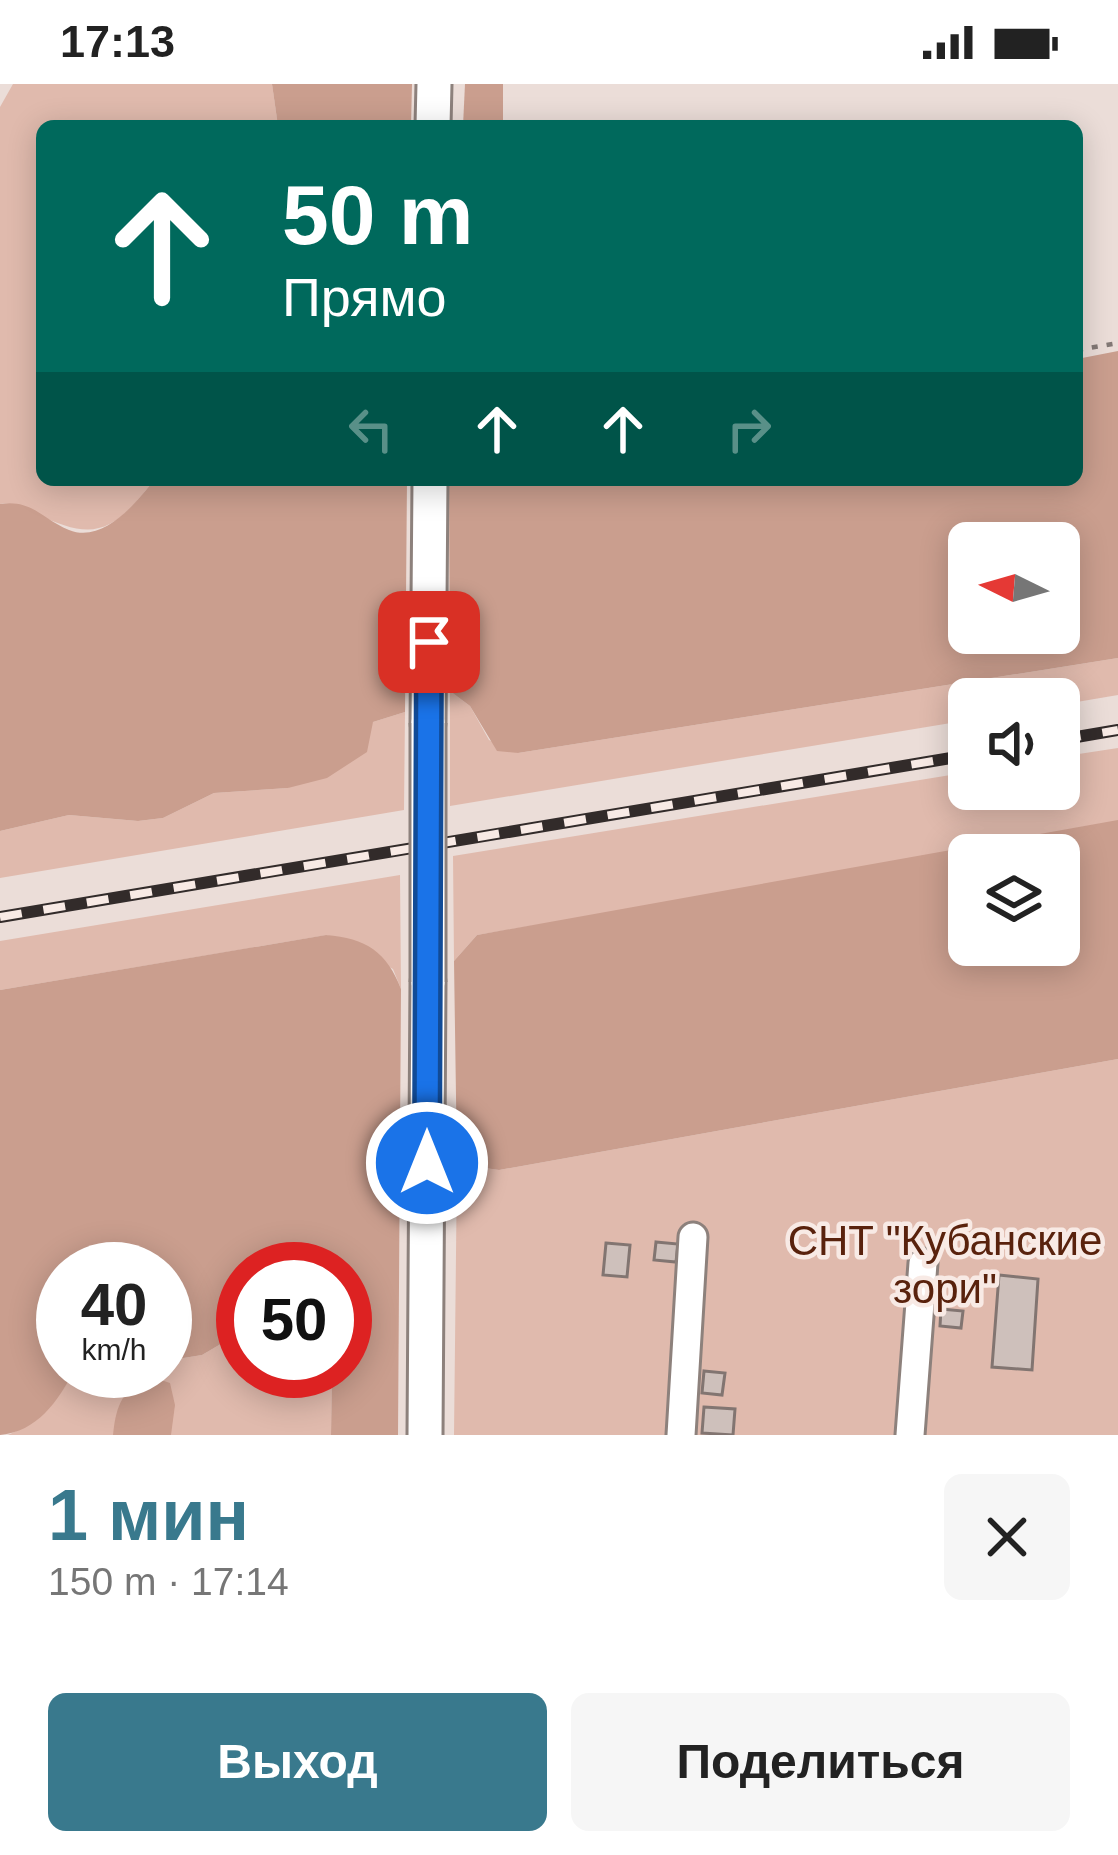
<!DOCTYPE html>
<html lang="ru">
<head>
<meta charset="utf-8">
<style>
  :root { --surface:#fff; --page:#f6f6f6; --text:#222; --muted:#767676; --accent:#39798d }
  body { margin:0; font-family:Helvetica,sans-serif; background:var(--page); color:var(--text); height:100vh; display:flex; flex-direction:column; font-size:45px; white-space:nowrap }
  * { box-sizing:border-box; margin:0 }
  p { font-size:39px; color:var(--muted) }
  .icon { flex:none; width:66px; height:66px; fill:none; stroke:currentColor; stroke-width:2; stroke-linecap:round; stroke-linejoin:round }
  .map { position:relative; height:1351px; overflow:hidden }
  .side { display:flex; flex-direction:column; background:var(--surface); flex:1 }
  .side>* { flex:none }
  .banner { position:absolute; left:36px; top:36px; width:1047px; height:366px; border-radius:18px; box-shadow:0 6px 30px #0003; background:#00695c; color:#fff; overflow:hidden }
  .needle { width:78px; rotate:275deg }
  .controls { position:absolute; left:948px; top:438px; display:grid; gap:24px }
  .controls a { display:grid; place-items:center; width:132px; height:132px; border-radius:18px; background:var(--surface); box-shadow:0 6px 30px #0003; font-size:60px }
  .speed { position:absolute; left:36px; top:1158px; display:flex; gap:24px; font-size:60px; font-weight:700; text-align:center }
  .speed>* { display:grid; place-content:center; width:156px; height:156px; border-radius:50%; background:var(--surface); box-shadow:0 6px 30px #0003; line-height:1 }
  .speed small { font-size:30px; font-weight:400 }
  .speed .limit { border:18px solid #d22; background:#fff; color:#111 }
  .pin { position:absolute; display:grid; place-items:center; width:102px; height:102px; color:#fff; margin:-51px; border-radius:24px; box-shadow:0 6px 18px #0006 }
  .me { position:absolute; width:132px; margin:-66px; rotate:0deg; stroke-linejoin:round; filter:drop-shadow(0 0 9px #0008) }
  .turn { display:flex; align-items:center; gap:42px; height:252px; padding:0 48px; font-size:54px }
  .turn .icon { width:156px; height:156px; stroke-width:2.5 }
  .turn b { display:block; font-size:84px; line-height:102px }
  .lanes { display:flex; align-items:center; height:114px; padding:0 48px; background:#0003; justify-content:center; gap:60px; direction:ltr }
  .lanes .off { opacity:.35 }
  .round { display:grid; place-items:center; flex:none; width:126px; height:126px; border-radius:18px; background:var(--page) }
  .headline { display:flex; align-items:center; justify-content:space-between; height:204px; padding:0 48px }
  h1 { font-size:72px; font-weight:700; line-height:90px; color:var(--accent) }
  .primary-button { display:flex; gap:24px; margin-top:auto; padding:24px 48px }
  .primary-button a { flex:1; height:138px; border-radius:18px; background:var(--accent); color:#fff; font-size:48px; font-weight:700; line-height:138px; text-align:center }
  .primary-button a+a { background:var(--page); color:var(--text) }
  .status { display:flex; justify-content:space-between; align-items:center; height:84px; padding:0 60px; background:var(--surface); direction:ltr }
  .status svg { height:33px; fill:currentColor }
  .map>svg:first-child { display:block }
</style>
</head>
<body>
<div class="status"><b>17:13</b><svg viewBox="0 0 49 12"><path d="M0 12V9h3v3zM5 12V6h3v6zM10 12V3h3v9zM15 12V0h3v12zM26 1h20v11H26zM47 4h2v5h-2z"/></svg></div>
<div class="map">
<svg width="1118" height="1351" viewBox="0 0 1118 1351">
  <rect width="100%" height="100%" fill="#ebddd8"/>
  <g fill="#e0baad">
    <path d="M13,0h259l6,42h-236v354h112c-40,52 -59,63 -119,33 -13,-6 -21,-11 -35,-9v-397z"/>
    <path d="M1118,574v37l-59,10v-6h-90v21l-519,86v-115l20,15 19,34 29,13z"/>
    <path d="M405,628l-1,98 -404,68v-47l69,-16 69,6 25,-3 51,-25 74,-5 85,-66z"/>
    <path d="M1118,664v81l-641,106 -23,26 -1,-105 516,-84v17h90v-32z"/>
    <path d="M400,791l1,114 -8,-20 -66,-34 -327,55v-49z"/>
    <path d="M1118,975v376h-664l3,-271 42,6z"/>
    <path d="M243,1247v40h89l-1,64h-323c32,-14 49,-33 66,-64h91v-10l37,-6z"/>
  </g>
  <g fill="#ca9e8e" fill-rule="evenodd">
    <path d="M272,0h140l-1,42h-133z"/>
    <path d="M465,0h38v42h-40z"/>
    <path d="M1118,267v307l-600,95 -21,-2 -27,-45 -20,-15 -1,-211h628v-121zM1059,459v90h-90v-90z"/>
    <path d="M154,396h253l-2,232 -32,10 -6,30 -40,26 -39,10 -74,5 -51,25 -25,3 -69,-6 -69,16v-327c32,-5 42,15 69,26 34,14 67,-27 85,-50z"/>
    <path d="M1118,736v239l-619,111 -42,-6 -3,-203 23,-26zM1059,771v90h-90v-90z"/>
    <path d="M326,851c40,3 61,17 75,54l-3,446h-67l1,-64h13v-102h-102v62l-41,24 -37,6v-92h-102v102h11c-16,30 -37,61 -74,64v-445z"/>
    <path d="M152,1293l18,6 5,22 -4,30h-58c3,-31 10,-47 39,-58z"/>
  </g>
  <g fill="#cec0bb" stroke="#827571" stroke-width="3">
    <path d="M656,1158l22,2 -2,18 -22,-2z"/>
    <path d="M606,1159l24,2 -3,32 -24,-2z"/>
    <path d="M999,1191l39,4 -6,91 -40,-3z"/>
    <path d="M941,1225l22,2 -2,17 -21,-2z"/>
    <path d="M704,1287l21,2 -3,22 -20,-2z"/>
    <path d="M704,1323l31,2 -2,26 -31,-2z"/>
  </g>
  <g fill="none" stroke-linecap="round" stroke-linejoin="round">
    <defs>
      <g id="minor">
        <path d="M681,1351l12,-198"/>
        <path d="M910,1351l13,-172"/>
      </g>
      <g id="major">
        <path d="M433,42l1,-42"/>
        <path d="M428,639l2,-243"/>
        <path d="M425,1351l3,-453"/>
      </g>
    </defs>
    <use href="#minor" stroke="#8d817c" stroke-width="33"/>
    <use href="#major" stroke="#8d817c" stroke-width="39"/>
    <path stroke="#837976" stroke-width="4.5" stroke-dasharray="6 9" stroke-linecap="butt" d="M1077,266l41,-7"/>
    <use href="#minor" stroke="#fff" stroke-width="27"/>
    <use href="#major" stroke="#fff" stroke-width="33"/>
    <defs>
      <g id="rail">
        <path d="M1059,656l59,-10"/>
        <path d="M0,833l969,-162"/>
      </g>
    </defs>
    <use href="#rail" stroke="#322b2a" stroke-width="12"/>
    <use href="#rail" stroke="#f8eae5" stroke-width="8" stroke-dasharray="22" stroke-linecap="butt"/>
    <defs>
      <path id="major-bridge" d="M428,639v259"/>
    </defs>
    <use href="#major-bridge" stroke="#8d817c" stroke-width="39" stroke-linecap="butt"/>
    <use href="#major-bridge" stroke="#fff" stroke-width="33"/>
  </g>
  <g fill="none" stroke-linecap="round" stroke-linejoin="round">
    <defs>
      <path id="route" d="M427,1079l2,-521"/>
    </defs>
    <use href="#route" stroke="#114b97" stroke-width="30"/>
    <use href="#route" stroke="#1a73e8" stroke-width="21"/>
  </g>
  <g text-anchor="middle" dominant-baseline="central" stroke-width="9" stroke-linejoin="round" paint-order="stroke">
    <g font-size="42" fill="#59220d" stroke="#f8eae5">
      <text x="945" y="1156">СНТ "Кубанские<tspan x="945" dy="48">зори"</tspan></text>
    </g>
  </g>
</svg>
<div class="controls">
<a><svg class="needle" viewBox="-14 -14 28 28"><path d="M0-13l5 13h-10z" fill="#e53935"/><path d="M0 13l5-13h-10z" fill="#767676"/></svg></a>
<a><svg class="icon" aria-label="sound" viewBox="0 0 24 24"><path d="M4 9h4l5-4v14l-5-4H4zM17 9q2 3 0 6"/></svg></a>
<a><svg class="icon" aria-label="layers" viewBox="0 0 24 24"><path d="M12 4l9 5-9 5-9-5zM3 14l9 5 9-5"/></svg></a>
</div>
<div class="speed"><div>40<small>km/h</small></div><div class="limit">50</div></div>
<div class="pin" style="left:429px;top:558px;background:#d93025"><svg class="icon" aria-label="arrive" viewBox="0 0 24 24"><path d="M6 21V4h12l-3 4 3 4H6"/></svg></div>
<svg class="me" style="left:427px;top:1079px" viewBox="-20 -20 40 40"><circle r="17" fill="#1a73e8" stroke="#fff" stroke-width="3"/><path d="M0-11L8 9 0 5-8 9z" fill="#fff"/></svg>
<div class="banner">
<div class="turn"><svg class="icon" aria-label="ahead" viewBox="0 0 24 24"><path d="M12 20V5M6 11l6-6 6 6"/></svg><div><b>50 m</b>Прямо</div></div>
<div class="lanes"><svg class="icon off" aria-label="left" viewBox="0 0 24 24"><path d="M17 20v-9H6M10 6l-5 5 5 5"/></svg><svg class="icon" aria-label="ahead" viewBox="0 0 24 24"><path d="M12 20V5M6 11l6-6 6 6"/></svg><svg class="icon" aria-label="ahead" viewBox="0 0 24 24"><path d="M12 20V5M6 11l6-6 6 6"/></svg><svg class="icon off" aria-label="right" viewBox="0 0 24 24"><path d="M7 20v-9h11M14 6l5 5-5 5"/></svg></div>
</div>
</div>
<section class="side">
<div class="headline"><div><h1>1 мин</h1><p>150 m · 17:14</p></div><a class="round"><svg class="icon" aria-label="close" viewBox="0 0 24 24"><path d="M6 6l12 12M18 6L6 18"/></svg></a></div>
<div class="primary-button"><a>Выход</a><a>Поделиться</a></div>
</section>
</body>
</html>
